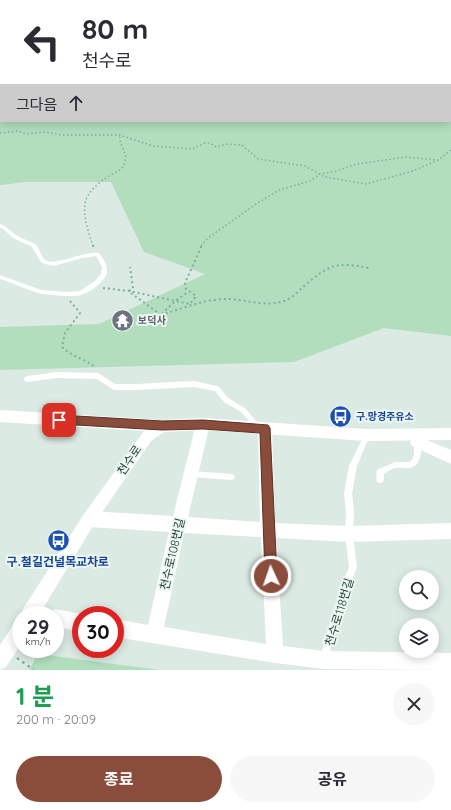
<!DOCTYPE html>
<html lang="ko">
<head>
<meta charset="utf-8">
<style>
  :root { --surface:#fff; --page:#f7f7f7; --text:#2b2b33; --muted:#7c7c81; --accent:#8a4c3b }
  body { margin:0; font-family:Quicksand,"Noto Sans KR",sans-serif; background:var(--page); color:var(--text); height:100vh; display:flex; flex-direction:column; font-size:15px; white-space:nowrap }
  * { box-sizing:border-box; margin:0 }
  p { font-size:13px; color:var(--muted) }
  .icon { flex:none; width:22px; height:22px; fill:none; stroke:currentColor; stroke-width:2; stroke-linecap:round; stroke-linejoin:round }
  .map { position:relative; height:670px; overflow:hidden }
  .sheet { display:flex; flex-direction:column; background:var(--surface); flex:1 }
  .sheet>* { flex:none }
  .hud { position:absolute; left:0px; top:0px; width:451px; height:122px; box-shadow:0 2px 10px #0003; background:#fff; color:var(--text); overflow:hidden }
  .controls { position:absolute; left:399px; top:570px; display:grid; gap:8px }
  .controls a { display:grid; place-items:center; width:40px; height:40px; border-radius:50%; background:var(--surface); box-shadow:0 2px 10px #0003; font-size:20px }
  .speed { position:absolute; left:12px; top:606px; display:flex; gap:8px; font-size:20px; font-weight:700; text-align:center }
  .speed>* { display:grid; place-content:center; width:52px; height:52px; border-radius:50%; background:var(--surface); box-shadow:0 2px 10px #0003; line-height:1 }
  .speed small { font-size:10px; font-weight:400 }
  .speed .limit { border:6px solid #d22; background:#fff; color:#111 }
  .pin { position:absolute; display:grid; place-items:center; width:34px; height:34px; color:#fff; margin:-17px; border-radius:8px; box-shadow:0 2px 6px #0006 }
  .me { position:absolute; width:44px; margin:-22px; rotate:357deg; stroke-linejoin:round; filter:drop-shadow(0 0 3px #0008) }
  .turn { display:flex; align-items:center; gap:14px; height:84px; padding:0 16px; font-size:18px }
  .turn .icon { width:52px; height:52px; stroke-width:2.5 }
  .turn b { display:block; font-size:28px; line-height:34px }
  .then { display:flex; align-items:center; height:38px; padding:0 16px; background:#0003; gap:8px; font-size:15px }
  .round { display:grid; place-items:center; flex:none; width:42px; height:42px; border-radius:21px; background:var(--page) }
  .overview { display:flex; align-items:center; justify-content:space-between; height:68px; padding:0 16px }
  h1 { font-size:24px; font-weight:700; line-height:30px; color:#1e9e55 }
  .action { display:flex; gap:8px; margin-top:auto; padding:8px 16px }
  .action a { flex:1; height:46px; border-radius:24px; background:var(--accent); color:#fff; font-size:16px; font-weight:700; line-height:46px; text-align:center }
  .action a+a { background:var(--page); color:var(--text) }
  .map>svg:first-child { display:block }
</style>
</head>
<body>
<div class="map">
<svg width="451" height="670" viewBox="0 0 451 670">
  <rect width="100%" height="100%" fill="#dceae4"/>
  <g fill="#b2debe">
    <path d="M155,0h228l6,1h-236z"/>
    <path d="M449,0h2v336l-67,-8 -90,34 -294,8v-43l99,-3 106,-50 -61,-22 -33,-70h-85l-26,3v-76l1,12h449z"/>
    <path d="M38,654l122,16h-131z"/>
  </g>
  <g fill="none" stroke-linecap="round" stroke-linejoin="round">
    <path stroke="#7dc8d6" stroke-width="1.5" d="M15,1l2,-1"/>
    <path stroke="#79b1a0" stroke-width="1" stroke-dasharray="1 1.5" stroke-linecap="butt" d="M20,1l2,-1"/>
    <g stroke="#79b1a0" stroke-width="1.5" stroke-dasharray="1.5 2.5" stroke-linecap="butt">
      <path d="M0,133l18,-2 8,3 19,-2 17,3h58l33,11 39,3 13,-6h5l6,4 12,-3 14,1 16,14 47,7 20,11 41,7 47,-13 25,-11 13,-10"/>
      <path d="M93,246c-4,-13 -10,-28 -8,-42 1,-11 16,-24 24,-28 7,-4 14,-6 16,-14 3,-10 -7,-17 -5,-27"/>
      <path d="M201,246l7,-8 48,-34 23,-14 31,-9 10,-7 16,-3 21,-7 49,-7 31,3"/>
    </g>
    <g stroke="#79b1a0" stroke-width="2" stroke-dasharray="2 3" stroke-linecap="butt">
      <path d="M93,245l1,4"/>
      <path d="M103,288l26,3 61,13 6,-8 -10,-7 -1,-6 17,-38"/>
      <path d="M129,291l4,-3 -3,-21"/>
      <path d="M131,293l30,22"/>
      <path d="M70,301l10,12 -15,20 -3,14c10,10 24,12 34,21"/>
      <path d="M162,314l13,-13 13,-9"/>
      <path d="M161,315c20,-6 41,-15 62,-16 20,-1 41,9 61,2 7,-2 14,-9 19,-14 26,-22 32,-26 66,-19"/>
    </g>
    <path stroke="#79b1a0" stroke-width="2.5" stroke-dasharray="2.5 4" stroke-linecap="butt" d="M17,658l17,12"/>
    <g fill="#fff" fill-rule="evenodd">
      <path d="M0,224c9,3 10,8 18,12 5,4 15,5 19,10 3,5 5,13 10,15 11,4 37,-10 52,-8 7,9 13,20 2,29 -5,5 -11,10 -18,12 -5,3 -12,2 -18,2 -9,-1 -19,-1 -27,-3 -13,-4 -25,-10 -38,-14v-4l41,15 26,2 13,-1 15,-10 6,-7 1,-7 -6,-11 -14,2 -28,8 -9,-2 -4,-2 -9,-15 -19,-9 -11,-10h-2z"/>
      <path d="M57,372l41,1 17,11h22l57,-3 23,5 2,1 9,11 17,10 16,19 -1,2 -2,1 -2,-1 -15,-17 -17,-10 -9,-11 -21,-4 -57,3h-23l-17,-11 -40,-1 -30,4 -2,-1 -1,-2 1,-2 2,-1z"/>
      <path d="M367,432l2,1 1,2 -13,31 -5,27 2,19 -1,22 4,33 -12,31 -17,60 -1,3 -3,1 -3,-1 -1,-3 17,-60 12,-31 -4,-33 1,-22 -2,-19 5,-27 16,-33z"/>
      <path d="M417,438l2,1c4,10 3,27 -10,29 -5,1 -9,-1 -13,0 -5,1 -9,4 -12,6v6l-1,2 -3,1 -3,-1c-1,-3 -1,-9 0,-12l18,-8h15c7,-7 2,-15 5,-23z"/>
      <path d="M191,471l40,3 3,1 1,2 -1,2 -3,1 -40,-3 -3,-1 -1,-2 1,-2z"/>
    </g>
    <g fill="#fff" fill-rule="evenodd">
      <rect x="0" y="30" width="1" height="4"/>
      <rect x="0" y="93" width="1" height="5"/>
      <path d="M203,418l5,2 2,4 -22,93 72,5 -2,-94 2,-4 5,-2 5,2 2,4 3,95 74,3 102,-3v16l-102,3 -73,-4 7,108 41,5 127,2v17l-127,-1 -49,-6 -160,-26v-18l33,6 21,-93 -80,-5 -5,-3 -3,-5 3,-5 5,-3 84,5 23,-92 2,-4zM184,533l77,4 5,107 -102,-17z"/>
      <path d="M417,436l34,14v14l-39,-18 -2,-4 2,-4z"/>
      <path d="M55,609l30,6h-4v16l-26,-4v-12h-7l1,-3z"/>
    </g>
    <g fill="#fff" fill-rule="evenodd">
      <path d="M0,410l162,10 41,-2 164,11 84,-1v12l-84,1 -164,-11 -39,2 -13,9 -57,83 -55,91 -18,1 2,-7 61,-95 60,-83 -144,-9z"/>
      <path d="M21,619v25l-15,23 -6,3v-25l15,-23z"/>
    </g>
  </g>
  <path fill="#8a4c3b" stroke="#5a3126" d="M59,415l103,6 41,-1 65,5 2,3 7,148 -2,5 -4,1 -4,-1 -2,-5 -5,-143 -57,-4 -41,1 -103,-6 -3,-1 -2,-3 2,-3z"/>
  <defs>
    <symbol id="temple-disc" viewBox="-11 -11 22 22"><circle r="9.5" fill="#6b7280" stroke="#edf7f2"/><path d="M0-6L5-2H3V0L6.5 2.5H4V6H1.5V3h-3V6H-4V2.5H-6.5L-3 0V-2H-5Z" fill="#fff"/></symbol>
    <symbol id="bus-disc" viewBox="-11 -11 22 22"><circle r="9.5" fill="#1a4fb4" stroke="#edf7f2"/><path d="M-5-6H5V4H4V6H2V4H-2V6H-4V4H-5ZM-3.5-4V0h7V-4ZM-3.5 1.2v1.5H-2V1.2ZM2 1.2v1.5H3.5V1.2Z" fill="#fff"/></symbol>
  </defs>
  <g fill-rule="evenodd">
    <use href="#temple-disc" x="110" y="308" width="25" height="25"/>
    <use href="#bus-disc" x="328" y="404" width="25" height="25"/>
    <use href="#bus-disc" x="46" y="528" width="25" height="25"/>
  </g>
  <g text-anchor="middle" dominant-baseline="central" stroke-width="4" stroke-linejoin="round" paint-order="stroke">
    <g font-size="10" font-weight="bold" fill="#5b616d" stroke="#edf7f2" text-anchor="start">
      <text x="138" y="320">보덕사</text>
    </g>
    <g font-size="10" font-weight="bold" fill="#164399" stroke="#edf7f2" text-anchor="start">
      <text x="356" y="416">구.망경주유소</text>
    </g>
    <g font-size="12" fill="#1d3b33" stroke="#edf7f2">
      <text transform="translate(129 460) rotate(-56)">천수로</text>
      <text transform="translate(172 554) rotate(-77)">천수로108번길</text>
      <text transform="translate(339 612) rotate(-73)">천수로118번길</text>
    </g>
    <g font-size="12" font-weight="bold" fill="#164399" stroke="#edf7f2">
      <text x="58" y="561">구.철길건널목교차로</text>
    </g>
  </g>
</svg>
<div class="controls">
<a><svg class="icon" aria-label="search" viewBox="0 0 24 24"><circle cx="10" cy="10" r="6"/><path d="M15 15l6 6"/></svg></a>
<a><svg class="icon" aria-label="layers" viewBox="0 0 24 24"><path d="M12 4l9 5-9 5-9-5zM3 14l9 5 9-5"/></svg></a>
</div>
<div class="speed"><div>29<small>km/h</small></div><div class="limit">30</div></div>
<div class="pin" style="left:59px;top:420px;background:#d93025"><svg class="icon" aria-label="arrive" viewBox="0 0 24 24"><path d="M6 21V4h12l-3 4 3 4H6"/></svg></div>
<svg class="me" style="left:271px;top:576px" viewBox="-20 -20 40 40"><circle r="17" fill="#8a4c3b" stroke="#fff" stroke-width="3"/><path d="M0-11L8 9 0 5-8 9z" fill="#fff"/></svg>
<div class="hud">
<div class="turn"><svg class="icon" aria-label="left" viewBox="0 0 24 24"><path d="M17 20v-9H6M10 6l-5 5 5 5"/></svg><div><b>80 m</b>천수로</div></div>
<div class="then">그다음<svg class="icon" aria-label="ahead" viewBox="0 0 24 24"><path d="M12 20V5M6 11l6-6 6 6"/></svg></div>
</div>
</div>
<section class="sheet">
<div class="overview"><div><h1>1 분</h1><p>200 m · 20:09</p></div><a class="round"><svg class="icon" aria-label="close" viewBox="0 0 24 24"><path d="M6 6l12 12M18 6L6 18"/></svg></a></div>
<div class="action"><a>종료</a><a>공유</a></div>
</section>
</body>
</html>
